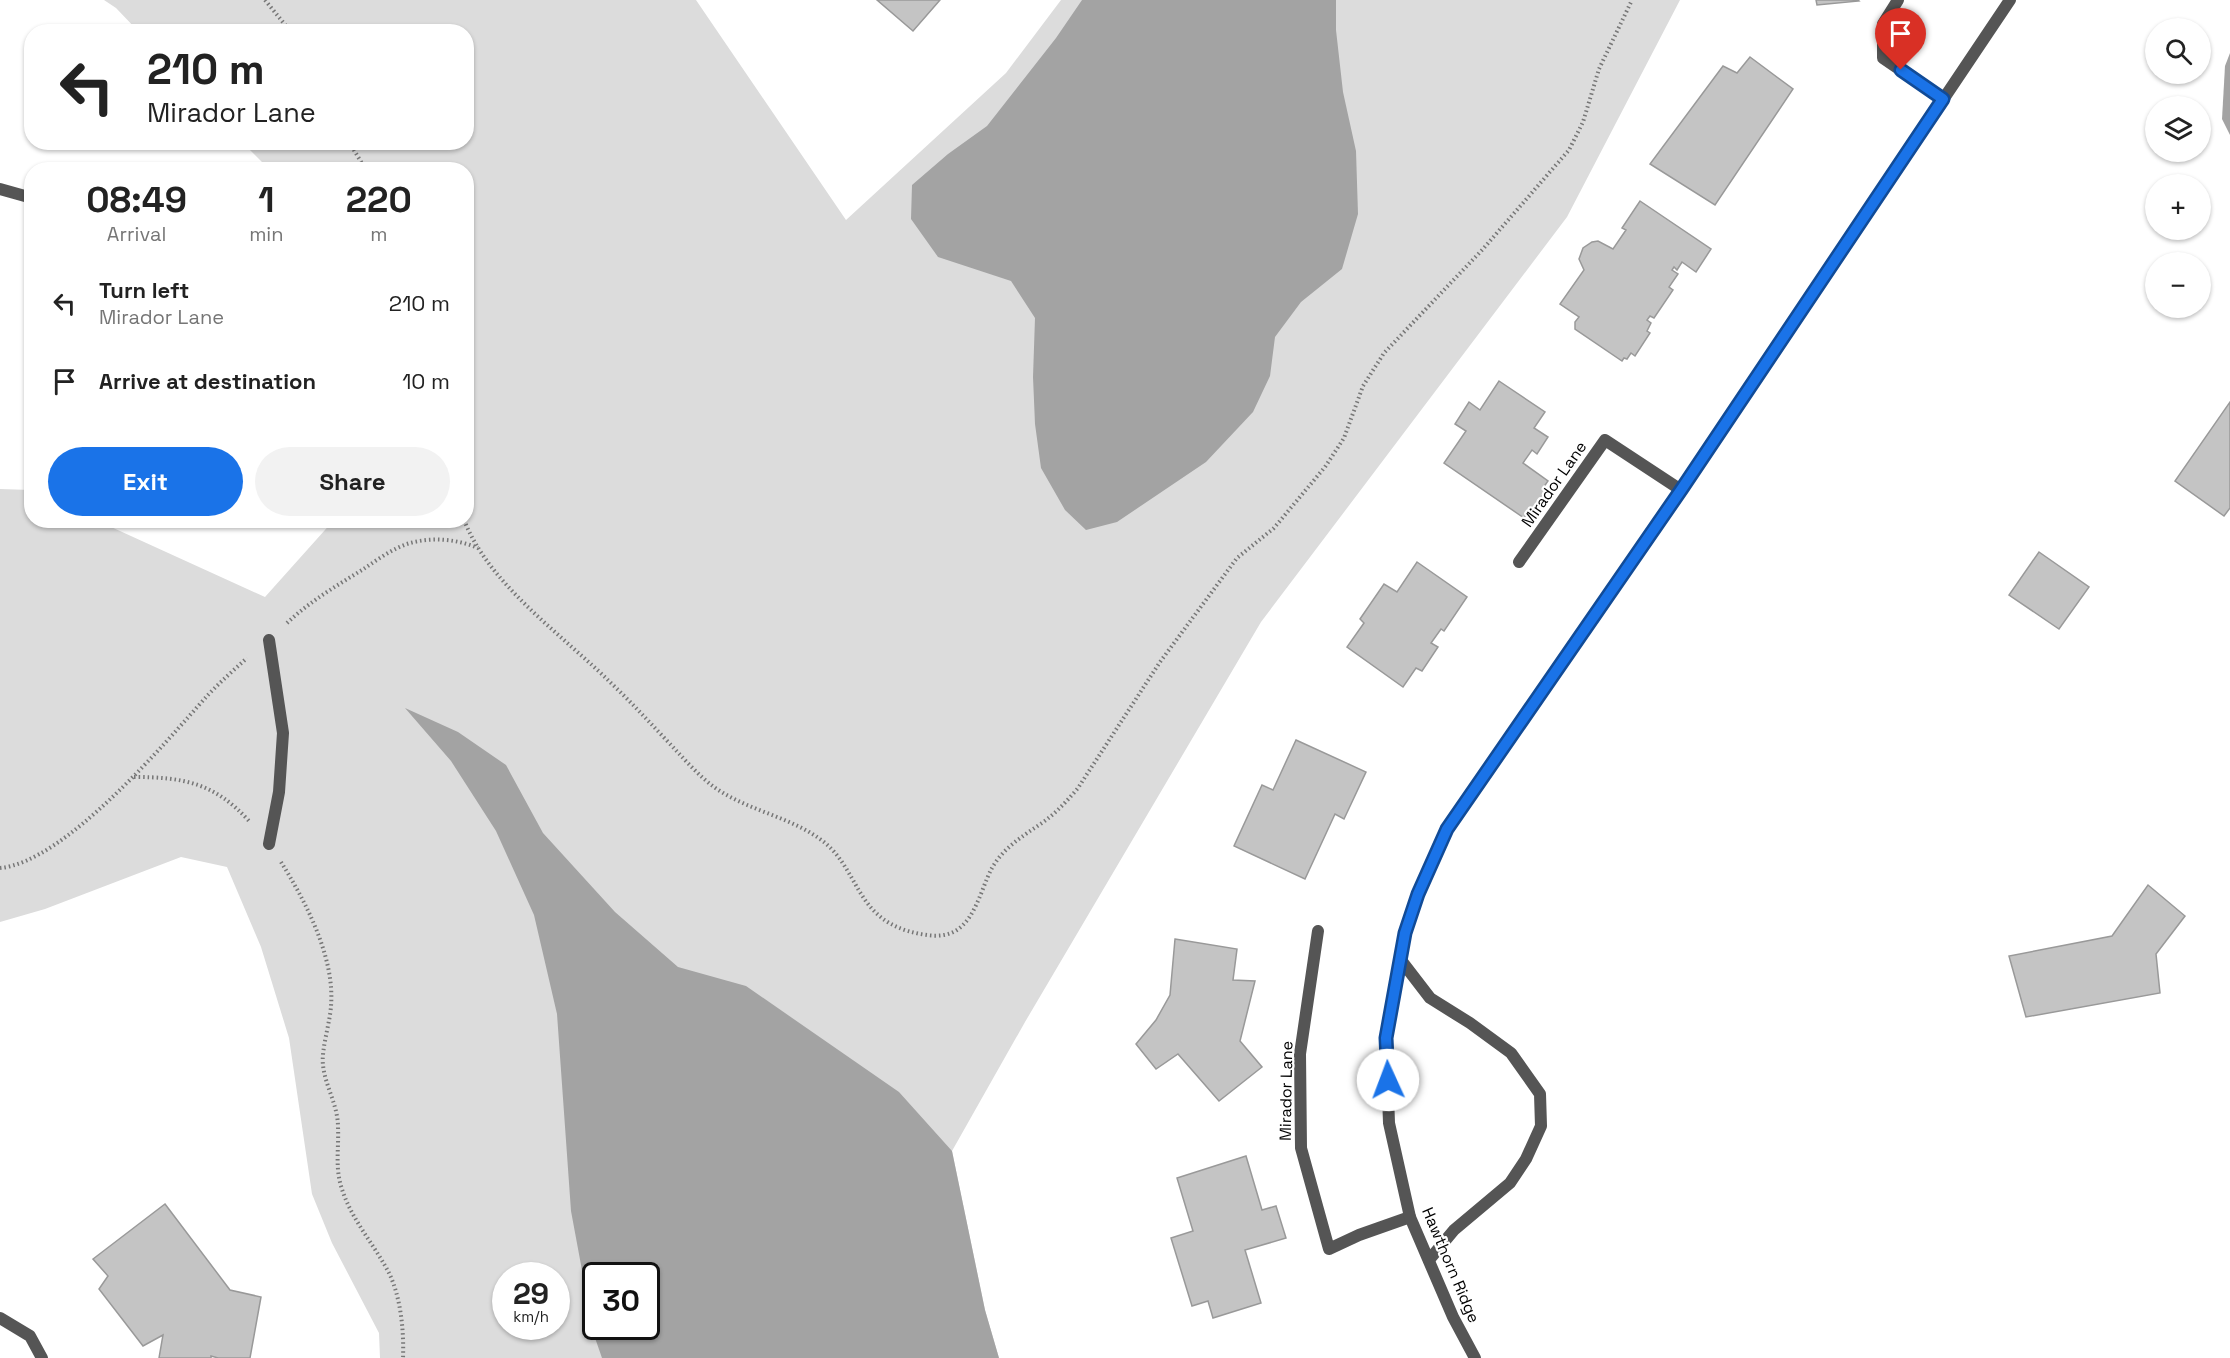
<!DOCTYPE html>
<html lang="en">
<head>
<meta charset="utf-8">
<style>
  :root { --surface:#fff; --page:#f2f2f2; --text:#222; --muted:#767676; --accent:#1a73e8 }
  body { margin:0; font-family:"Space Grotesk",sans-serif; background:var(--page); color:var(--text); height:100vh; display:flex; flex-direction:column; font-size:22px; white-space:nowrap }
  * { box-sizing:border-box; margin:0 }
  p { font-size:20px; color:var(--muted) }
  .icon { flex:none; width:33px; height:33px; fill:none; stroke:currentColor; stroke-width:2; stroke-linecap:round; stroke-linejoin:round }
  .map { position:relative; flex:1; overflow:hidden }
  .details { position:absolute; left:24px; top:162px; width:450px; height:366px; display:flex; flex-direction:column; background:var(--surface); border-radius:24px; box-shadow:0 2px 4px #0004 }
  .details>* { flex:none }
  .top-card { position:absolute; left:24px; top:24px; width:450px; height:126px; border-radius:24px; box-shadow:0 2px 4px #0004; background:#fff; color:var(--text); overflow:hidden }
  .fabs { position:absolute; left:2145px; top:18px; display:grid; gap:12px }
  .fabs a { display:grid; place-items:center; width:66px; height:66px; border-radius:50%; background:var(--surface); box-shadow:0 2px 4px #0004; font-size:30px }
  .speed { position:absolute; left:492px; top:1262px; display:flex; gap:12px; font-size:30px; font-weight:700; text-align:center }
  .speed>* { display:grid; place-content:center; width:78px; height:78px; border-radius:50%; background:var(--surface); box-shadow:0 2px 4px #0004; line-height:1 }
  .speed small { font-size:15px; font-weight:400 }
  .speed .limit { border:3px solid #111; border-radius:9px; background:#fff; color:#111 }
  .pin { position:absolute; display:grid; place-items:center; width:51px; height:51px; color:#fff; margin:-62px -26px; border-radius:50% 50% 50% 0; rotate:-45deg; box-shadow:0 0 6px #0007 }
  .pin .icon { rotate:45deg }
  .me { position:absolute; width:66px; margin:-33px; rotate:358deg; stroke-linejoin:round; filter:drop-shadow(0 0 4px #0008) }
  .turn { display:flex; align-items:center; gap:21px; height:126px; padding:0 24px; font-size:27px }
  .turn .icon { width:78px; height:78px; stroke-width:2.5 }
  .turn b { display:block; font-size:42px; line-height:51px }
  .eta { display:flex; justify-content:space-evenly; align-items:center; height:102px; text-align:center }
  .eta b { font-size:36px; font-weight:800; line-height:42px }
  .cta { display:flex; gap:12px; margin-top:auto; padding:12px 24px }
  .cta a { flex:1; height:69px; border-radius:36px; background:var(--accent); color:#fff; font-size:24px; font-weight:800; line-height:69px; text-align:center }
  .cta a+a { background:var(--page); color:var(--text) }
  ul { padding:0; list-style:none }
  li { display:flex; align-items:center; gap:18px; height:78px; padding:0 24px }
  li div { flex:1 }
  li b { display:block; font-size:22px }
  li em { font-style:normal }
  .map>svg:first-child { display:block }
</style>
</head>
<body>
<div class="map">
<svg width="2230" height="1358" viewBox="0 0 2230 1358">
  <rect width="100%" height="100%" fill="#fff"/>
  <path fill="#dcdcdc" fill-rule="evenodd" d="M104,0h592l150,220 160,-147 55,-73h619l-113,217 -306,405 -236,400 -73,129 33,159 14,48h-619l-1,-25 -47,-90 -20,-49 -23,-156 -28,-91 -34,-80 -46,-10 -136,52 -45,13v-433l31,1 1,30 66,1 167,76 68,-76 133,-1v-350l-197,-1 -26,-26 223,-1v-110l-328,-1 -22,-23zM506,1275h50v51h-50zM596,1275h50v51h-50z"/>
  <g fill="#a3a3a3" fill-rule="evenodd">
    <path d="M1082,0h254v30l7,62 13,59 2,63 -16,55 -41,33 -26,35 -5,39 -17,36 -47,50 -89,60 -31,8 -21,-20 -24,-42 -6,-44 -2,-47 2,-59 -24,-37 -73,-24 -27,-38 1,-34 36,-31 39,-28 69,-88z"/>
    <path d="M2230,53v82l-8,-16 3,-53z"/>
    <path d="M405,708l53,24 48,33 37,68 72,79 63,55 68,19 153,106 53,59 33,159 14,48h-397l-8,-23 -23,-124 -14,-197 -23,-99 -38,-84 -45,-70zM596,1275h50v51h-50z"/>
  </g>
  <g fill="#c4c4c4" stroke="#999" stroke-width="1.5">
    <path d="M877,0h63l-27,31z"/>
    <path d="M1816,0h42l1,1 -42,4z"/>
    <path d="M1750,57l43,32 -78,116 -65,-41 73,-98 14,7z"/>
    <path d="M1640,201l71,48 -15,23 -14,-10 -5,8 -3,-3 -2,3 6,4 -9,13 4,3 -19,28 -4,-2 -3,4 4,3 -4,8 3,2 -15,23 -4,-3 -4,6 -3,-1 -2,3 -47,-32v-7l4,-5 -19,-13 24,-34 -5,-11 4,-11 9,-6 6,-1 15,8 13,-19 -4,-2z"/>
    <path d="M1499,381l46,31 -11,16 14,9 -11,17 -5,-4 -9,13 25,18 -5,7 3,2 -15,22 -2,-2 -5,8 -80,-55 22,-32 -11,-7 14,-22 11,8z"/>
    <path d="M2230,402v106l-6,8 -49,-35z"/>
    <path d="M2039,552l50,35 -30,42 -50,-34z"/>
    <path d="M1417,562l50,35 -23,34 -3,-2 -10,14 7,4 -16,24 -6,-3 -13,19 -56,-40 17,-24 -4,-4 24,-35 13,8z"/>
    <path d="M1296,740l70,32 -22,47 -9,-5 -30,65 -71,-33 28,-61 11,5z"/>
    <path d="M2148,885l37,31 -29,38 4,39 -134,24 -17,-61 103,-20z"/>
    <path d="M1175,939l62,10 -4,31 22,1 -15,60 22,26 -43,34 -41,-47 -22,15 -20,-25 20,-24 14,-25z"/>
    <path d="M1246,1156l16,54 14,-4 10,32 -41,12 16,53 -48,15 -5,-17 -16,5 -21,-68 22,-7 -16,-53z"/>
    <path d="M165,1204l65,86 31,7 -11,61h-32l-7,-2v2h-52l4,-23 -20,11 -44,-57 9,-13 -15,-17z"/>
  </g>
  <g fill="none" stroke-linecap="round" stroke-linejoin="round">
    <g stroke="#777" stroke-width="4" stroke-dasharray="1.5 3" stroke-linecap="butt">
      <path d="M265,0l26,32"/>
      <path d="M349,142l17,28"/>
      <path d="M464,520c26,66 99,115 148,164 21,20 40,41 60,62 13,14 27,30 42,41 32,23 74,29 106,52 39,28 34,76 88,92 11,3 24,6 36,4 30,-5 36,-45 48,-67 12,-21 31,-32 50,-45 14,-10 25,-22 36,-35l82,-126 77,-104 37,-30 51,-61 19,-29 19,-52 21,-33 99,-104 86,-99 14,-28 16,-53 33,-69"/>
      <path d="M287,623c22,-21 49,-37 75,-53 15,-10 31,-22 48,-27 22,-6 47,-4 68,5"/>
      <path d="M134,777c49,0 81,6 115,44"/>
      <path d="M281,862c25,40 54,96 50,144 -1,17 -10,44 -8,59 2,21 15,40 15,62 1,20 -3,39 3,59 9,32 33,58 48,87 12,25 15,58 14,85"/>
      <path d="M0,868c65,-6 164,-124 207,-172 13,-14 27,-26 40,-38"/>
    </g>
    <g stroke="#555" stroke-width="12">
      <path d="M269,640l14,93 -4,59 -10,52"/>
      <path d="M1400,959l30,39 40,25 41,30 29,41 1,32 -15,33 -16,24 -56,47 -25,30"/>
    </g>
    <g stroke="#555" stroke-width="12">
      <path d="M1898,0l-15,24v34l60,41"/>
      <path d="M0,189l32,9"/>
      <path d="M1519,562l86,-122 76,50"/>
      <path d="M1318,931l-18,123 1,94 28,101 30,-14 51,-18"/>
      <path d="M0,1318l30,18 12,22"/>
      <path d="M1475,1358l-22,-41 -43,-100 -21,-94 -3,-85 19,-105 13,-39 29,-65 234,-339 329,-490"/>
    </g>
  </g>
  <g fill="none" stroke-linecap="round" stroke-linejoin="round">
    <defs>
      <path id="route" d="M1388,1080l-2,-42 19,-105 13,-39 29,-65 234,-339 262,-391 -42,-29"/>
    </defs>
    <use href="#route" stroke="#114b97" stroke-width="15"/>
    <use href="#route" stroke="#1a73e8" stroke-width="10"/>
  </g>
  <g text-anchor="middle" dominant-baseline="central" stroke-width="4.5" stroke-linejoin="round" paint-order="stroke">
    <g font-size="16" fill="#000" stroke="#fff">
      <text transform="translate(1554 484) rotate(-55)">Mirador Lane</text>
      <text transform="translate(1286 1091) rotate(-89)">Mirador Lane</text>
      <text transform="translate(1451 1265) rotate(67)">Hawthorn Ridge</text>
    </g>
  </g>
</svg>
<div class="fabs">
<a><svg class="icon" aria-label="search" viewBox="0 0 24 24"><circle cx="10" cy="10" r="6"/><path d="M15 15l6 6"/></svg></a>
<a><svg class="icon" aria-label="layers" viewBox="0 0 24 24"><path d="M12 4l9 5-9 5-9-5zM3 14l9 5 9-5"/></svg></a>
<a>+</a>
<a>−</a>
</div>
<div class="speed"><div>29<small>km/h</small></div><div class="limit">30</div></div>
<div class="pin" style="left:1901px;top:70px;background:#d93025"><svg class="icon" aria-label="arrive" viewBox="0 0 24 24"><path d="M6 21V4h12l-3 4 3 4H6"/></svg></div>
<svg class="me" style="left:1388px;top:1080px" viewBox="-20 -20 40 40"><circle r="19" fill="#fff"/><path d="M0-13L10 11 0 6-10 11z" fill="#1a73e8"/></svg>
<div class="top-card">
<div class="turn"><svg class="icon" aria-label="left" viewBox="0 0 24 24"><path d="M17 20v-9H6M10 6l-5 5 5 5"/></svg><div><b>210 m</b>Mirador Lane</div></div>
</div>
<section class="details">
<div class="eta">
<div><b>08:49</b><p>Arrival</p></div>
<div><b>1</b><p>min</p></div>
<div><b>220</b><p>m</p></div>
</div>
<ul>
<li><svg class="icon" aria-label="left" viewBox="0 0 24 24"><path d="M17 20v-9H6M10 6l-5 5 5 5"/></svg><div><b>Turn left</b><p>Mirador Lane</p></div><em>210 m</em></li>
<li><svg class="icon" aria-label="arrive" viewBox="0 0 24 24"><path d="M6 21V4h12l-3 4 3 4H6"/></svg><div><b>Arrive at destination</b></div><em>10 m</em></li>
</ul>
<div class="cta"><a>Exit</a><a>Share</a></div>
</section>
</div>
</body>
</html>
